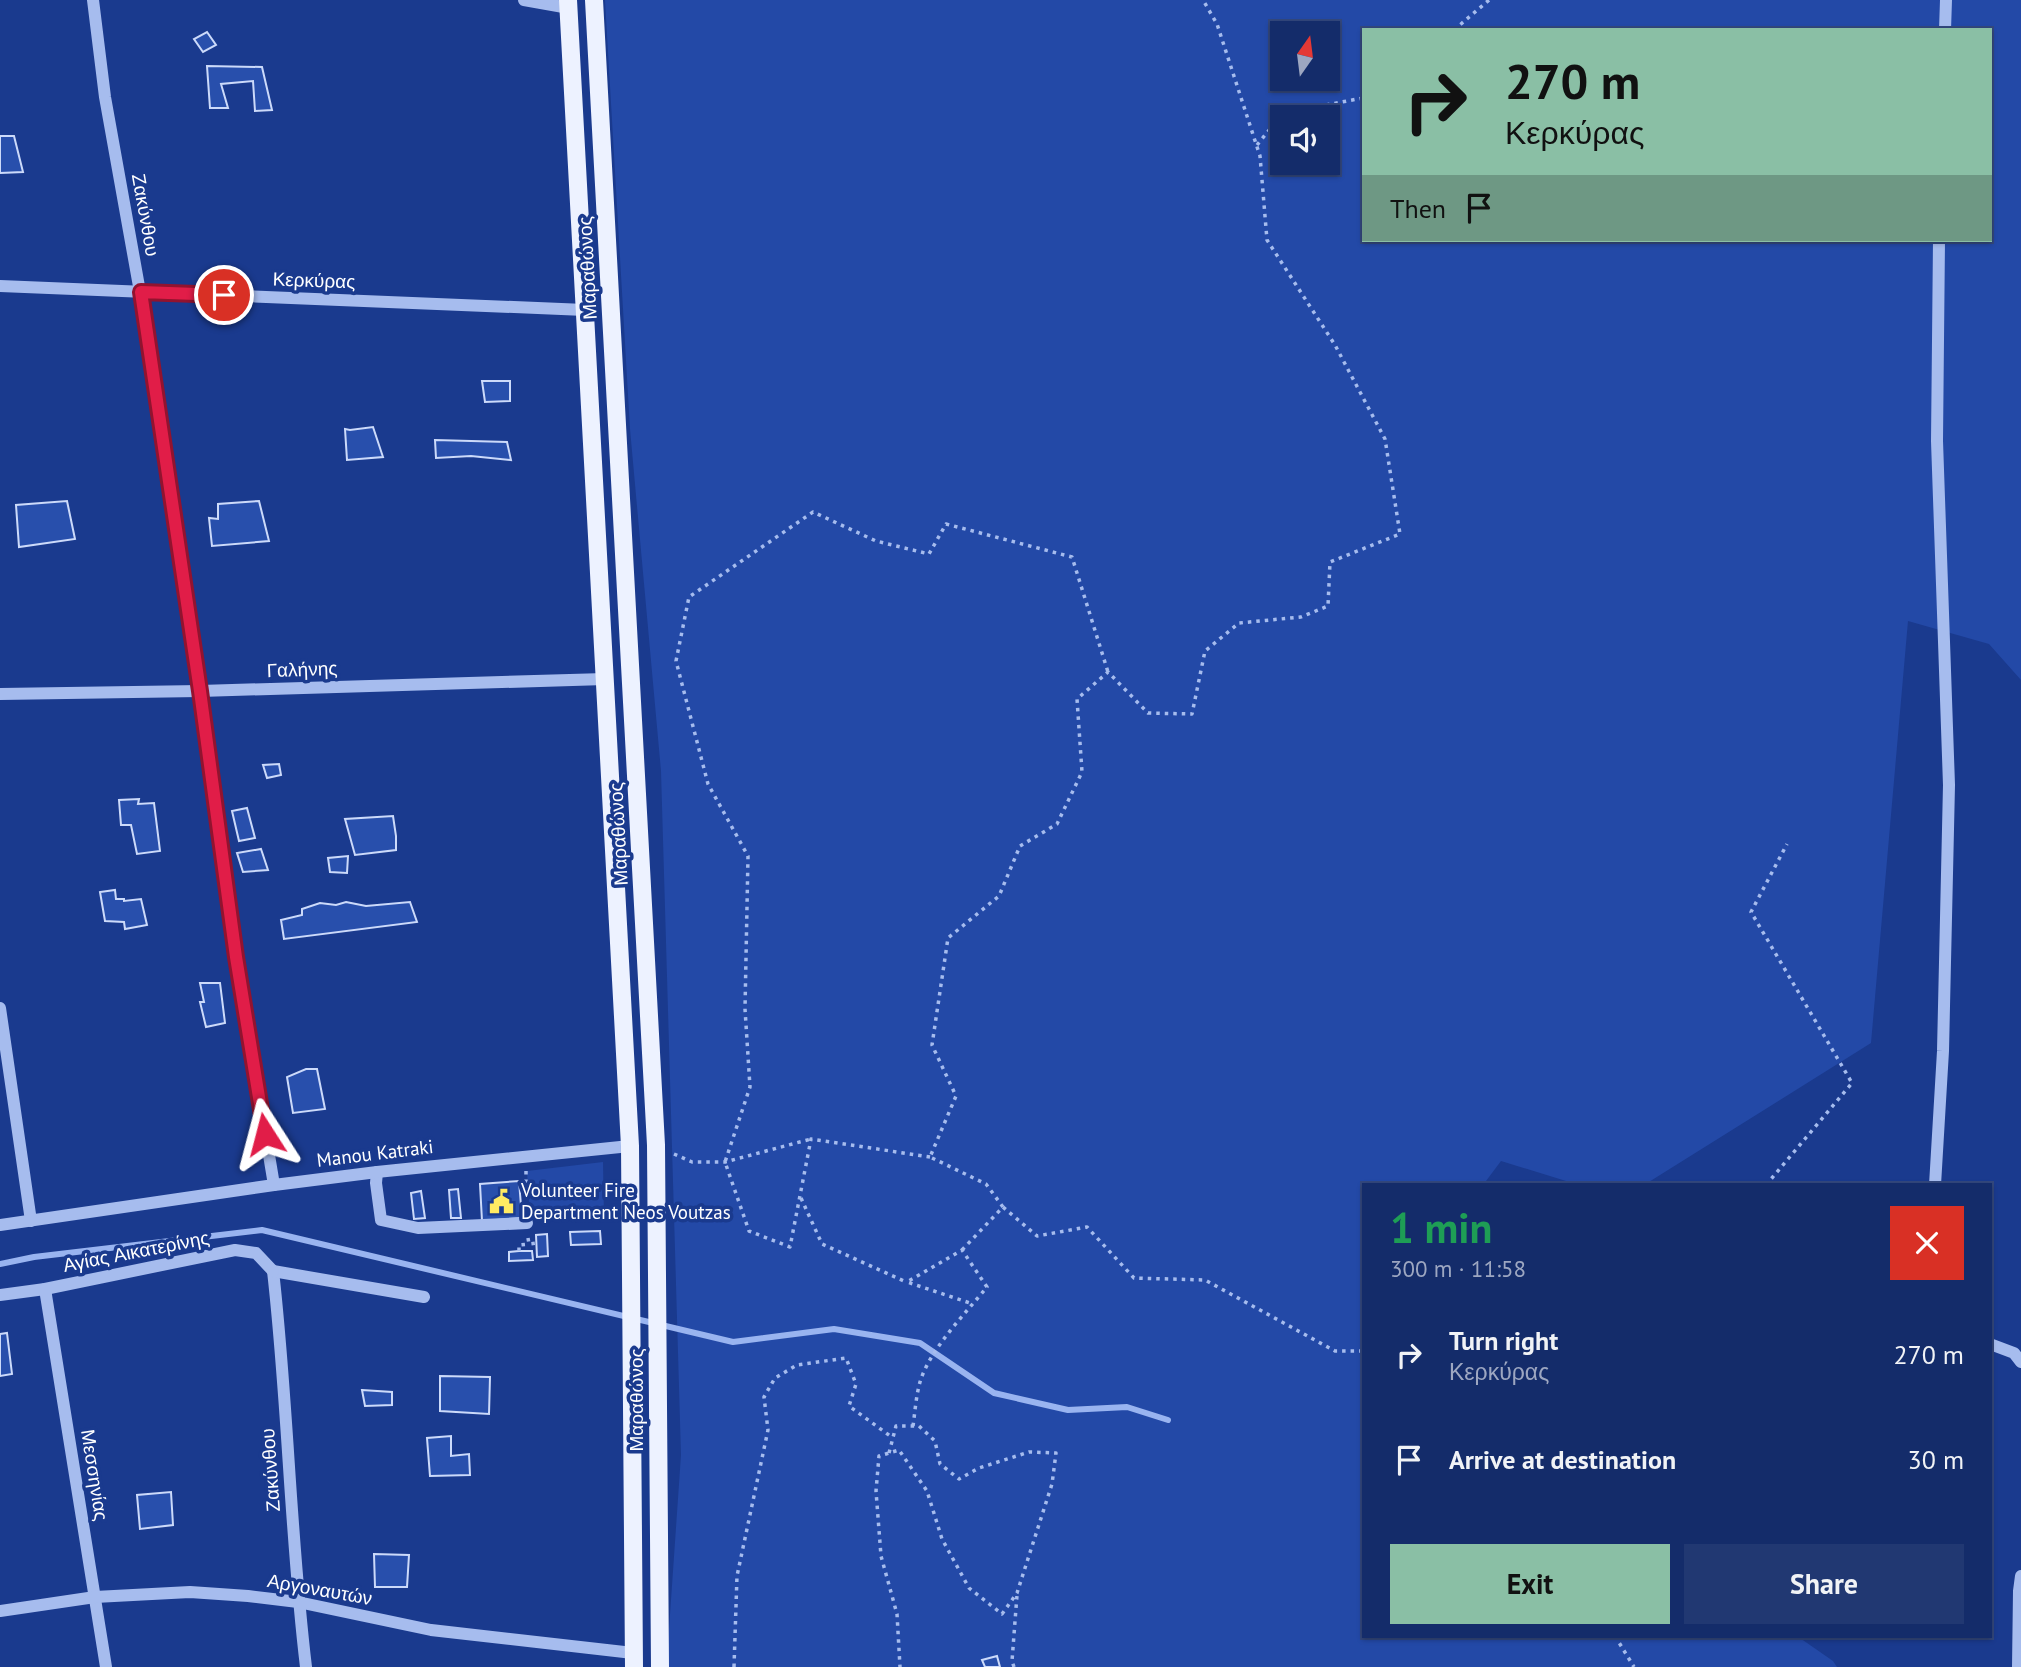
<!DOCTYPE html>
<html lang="en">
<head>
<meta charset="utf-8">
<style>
  :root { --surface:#142c6a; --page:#213872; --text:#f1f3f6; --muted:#9da7c1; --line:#33487e; --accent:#8abfa5 }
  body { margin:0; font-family:"PT Sans",sans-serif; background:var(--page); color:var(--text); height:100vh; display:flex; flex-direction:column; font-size:26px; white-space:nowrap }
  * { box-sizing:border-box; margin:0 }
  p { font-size:23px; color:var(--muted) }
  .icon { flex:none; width:38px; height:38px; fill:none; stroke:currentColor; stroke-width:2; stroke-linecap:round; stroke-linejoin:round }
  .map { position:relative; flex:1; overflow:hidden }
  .side { position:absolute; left:1362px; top:1183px; width:630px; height:455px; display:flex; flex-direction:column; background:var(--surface); border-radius:0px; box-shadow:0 2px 5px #0004,0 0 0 2px var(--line) }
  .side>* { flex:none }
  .hud { position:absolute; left:1362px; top:28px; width:630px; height:214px; border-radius:0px; box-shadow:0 2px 5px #0004,0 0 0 2px var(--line); background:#8abfa5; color:#111; overflow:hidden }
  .needle { width:46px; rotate:14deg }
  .fabs { position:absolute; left:1270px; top:21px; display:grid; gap:14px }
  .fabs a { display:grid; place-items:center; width:70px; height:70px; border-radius:0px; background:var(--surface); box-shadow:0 2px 5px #0004,0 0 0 2px var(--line); font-size:35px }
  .pin { position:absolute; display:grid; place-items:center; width:60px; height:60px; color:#fff; margin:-30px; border:4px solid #fff; border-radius:50%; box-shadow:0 2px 7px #0007 }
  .me { position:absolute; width:77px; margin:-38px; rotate:351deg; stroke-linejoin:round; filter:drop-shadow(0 0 5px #0008) }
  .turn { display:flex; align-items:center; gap:24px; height:147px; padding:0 28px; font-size:32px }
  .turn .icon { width:91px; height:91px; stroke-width:2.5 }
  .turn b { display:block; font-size:49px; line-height:60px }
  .then { display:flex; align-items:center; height:66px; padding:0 28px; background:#0003; gap:14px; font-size:26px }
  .round { display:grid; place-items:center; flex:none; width:74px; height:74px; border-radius:0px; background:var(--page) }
  .headline { display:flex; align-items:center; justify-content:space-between; height:119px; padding:0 28px }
  h1 { font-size:42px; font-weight:700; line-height:52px; color:#1e9e55 }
  .primary-button { display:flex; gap:14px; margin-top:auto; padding:14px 28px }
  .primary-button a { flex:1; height:80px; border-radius:0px; background:var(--accent); color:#111; font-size:28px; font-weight:700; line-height:80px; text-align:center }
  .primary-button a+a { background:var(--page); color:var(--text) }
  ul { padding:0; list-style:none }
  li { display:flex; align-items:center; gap:21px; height:105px; padding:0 28px }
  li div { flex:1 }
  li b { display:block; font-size:26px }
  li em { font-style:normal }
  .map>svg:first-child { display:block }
</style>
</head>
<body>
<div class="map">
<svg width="2021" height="1667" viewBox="0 0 2021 1667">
  <rect width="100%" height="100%" fill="#1a3a8e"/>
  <g fill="#2349a7" fill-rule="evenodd">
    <path d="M605,0h1416v680l-32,-36 -81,-23 -37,422 -227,142h-65l-78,-24 -18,24h-120v451h434l36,25 4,6h-1168l-2,-9 14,-203 -20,-684 -31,-342zM1363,30h627v210h-627zM1283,33h45v46h-45zM1283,117h45v46h-45z"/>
    <path d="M603,1162l1,57 -74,1 -3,-49z"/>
  </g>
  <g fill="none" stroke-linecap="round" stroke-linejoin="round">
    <path stroke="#99b4f0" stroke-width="6" d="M0,1264l34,-7 228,-27 471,112 101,-13 86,14 74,50 74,17 59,-3 41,13"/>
  </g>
  <g fill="#284fac" stroke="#ccdafa" stroke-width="2">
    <path d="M207,32l9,13 -13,7 -9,-13z"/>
    <path d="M207,66l55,1 10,43 -17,1 -2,-30 -32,3 7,24h-18z"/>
    <path d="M0,136h14l9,36 -23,1z"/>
    <path d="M482,381h28v20l-25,1z"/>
    <path d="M373,427l10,30 -36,3 -2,-31 5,1z"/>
    <path d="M435,440l72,2 4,18 -40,-4 -35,2z"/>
    <path d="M67,501l8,38 -56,8 -3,-42z"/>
    <path d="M259,501l10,40 -57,5 -3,-28 9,1v-15z"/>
    <path d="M279,764l2,11 -14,3 -4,-13z"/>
    <path d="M139,799l-1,5 16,-1 6,48 -23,3 -6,-29h-10l-2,-25z"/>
    <path d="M247,808l8,30 -16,3 -7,-30z"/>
    <path d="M393,816l3,20v14l-41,5 -10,-36z"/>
    <path d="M261,849l7,21 -25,2 -6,-19z"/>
    <path d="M348,856l-1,17 -17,-1 -2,-14z"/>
    <path d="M115,890l1,9h8v2l17,-2 6,26 -22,4 -1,-7 -19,-1 -5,-29z"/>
    <path d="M346,902l20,4 44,-4 7,20 -133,17 -3,-19 21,-5v-6l18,-6 16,2z"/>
    <path d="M200,983h20l5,40 -19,4 -6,-25h4z"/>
    <path d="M306,1069h11l8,40 -32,4 -6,-36z"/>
    <path d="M519,1181l3,37 -40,3 -2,-37z"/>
    <path d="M458,1189l3,29h-10l-2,-28z"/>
    <path d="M421,1191l4,27 -11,1 -3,-26z"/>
    <path d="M600,1231l1,13 -30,1 -1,-13z"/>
    <path d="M547,1234l1,22 -11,1 -1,-22z"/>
    <path d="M519,1251h13l1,9 -24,1v-9z"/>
    <path d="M7,1333l5,41 -12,2v-42z"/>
    <path d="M440,1376l50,1 -1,37 -49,-3z"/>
    <path d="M362,1390l30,2v13l-27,1z"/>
    <path d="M451,1436v20l18,-2 1,21 -40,1 -3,-38z"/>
    <path d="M171,1492l2,33 -33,4 -3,-34z"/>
    <path d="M374,1554l35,1 -2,32h-32z"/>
    <path d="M997,1656l3,11h-15l-3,-7z"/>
  </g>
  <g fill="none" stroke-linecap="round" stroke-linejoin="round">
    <g stroke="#a6bcee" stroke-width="3.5" stroke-dasharray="3.5 5" stroke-linecap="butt">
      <path d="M1454,30l35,-30"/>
      <path d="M1257,145l26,-32 80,-15"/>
      <path d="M674,1154l18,8h33l86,-23"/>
      <path d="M930,1157l-119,-18 -21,108 -41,-16 -24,-69 25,-75 -5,-78 3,-153 -40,-72 -32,-123 13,-64 124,-85 63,29 53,13 17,-30 126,33 36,115"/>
      <path d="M526,1171v38"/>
      <path d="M1766,1185l86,-102 -101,-171 36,-68"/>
      <path d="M801,1198l21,46 84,38"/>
      <path d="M1003,1207l-17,-23 -56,-27 26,-61 -24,-51 16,-107 51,-42 21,-50 37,-22 25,-52 -5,-73 31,-27 40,41 44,1 13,-63 34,-28 62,-6 27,-11 2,-44 70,-28 -15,-95 -50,-94 -68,-105 -7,-84 -43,-132 -14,-24"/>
      <path d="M528,1238l1,6 8,-1"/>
      <path d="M962,1250l41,-43 34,29 50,-9 47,51 71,2 130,71h28"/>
      <path d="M519,1251v-6l10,-1"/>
      <path d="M913,1426c2,-14 3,-30 7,-44 10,-33 45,-68 67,-95l-25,-37 -55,32 66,22"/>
      <path d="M889,1453l7,-27h23l16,15 5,23 19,15 20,-11 50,-16 27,1 -4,31 -35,109 -15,21 -33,-26 -27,-49 -15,-48 -28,-41 -20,6 -3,35 5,65 16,58 3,53"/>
      <path d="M1615,1636l19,31"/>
      <path d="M734,1667l3,-91 31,-146 -4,-33 11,-19 22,-13 49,-7 10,26 -7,22 44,32"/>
      <path d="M1014,1667l-2,-6 5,-66"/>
    </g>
    <g stroke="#a6bcee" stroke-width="12">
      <path d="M93,0l12,97 35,195 60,399 36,266 38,228"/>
      <path d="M524,0l45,8"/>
      <path d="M1945,30l1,-30"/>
      <path d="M0,286l585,24"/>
      <path d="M0,694l200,-3 405,-12"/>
      <path d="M0,1008l31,213"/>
      <path d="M377,1172l-1,11 5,37 37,8 109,-5"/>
      <path d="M1935,1185l8,-134 6,-266 -12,-344 2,-201"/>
      <path d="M0,1225l274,-40 103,-13 253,-26"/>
      <path d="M273,1271c15,131 17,264 33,396"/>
      <path d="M273,1271l151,26"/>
      <path d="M45,1289l61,378"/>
      <path d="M0,1295l45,-6 190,-39 21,3 17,18"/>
      <path d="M1990,1344l24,9 7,9"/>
      <path d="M0,1611l95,-14 95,-5 58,4 50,6 133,28 202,23"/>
      <path d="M2018,1667l1,-76 2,-15"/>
    </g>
    <g stroke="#edf2ff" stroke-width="18">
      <path d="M568,0l62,1146 4,521"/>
      <path d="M594,0l62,1145 4,522"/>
    </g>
  </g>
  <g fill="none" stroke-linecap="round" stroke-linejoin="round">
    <defs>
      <path id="route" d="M224,295l-83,-3 59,399 36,266 29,177"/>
    </defs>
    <use href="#route" stroke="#92132f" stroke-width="18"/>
    <use href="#route" stroke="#e11d48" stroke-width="12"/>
  </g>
  <defs>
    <symbol id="civic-bare" viewBox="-9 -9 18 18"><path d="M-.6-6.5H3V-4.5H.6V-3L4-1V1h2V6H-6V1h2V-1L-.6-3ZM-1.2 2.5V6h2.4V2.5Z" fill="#ffea63" stroke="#1a3a8e" stroke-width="2.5" paint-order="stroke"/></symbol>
  </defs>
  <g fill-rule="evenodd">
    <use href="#civic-bare" x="484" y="1184" width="35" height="35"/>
  </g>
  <g text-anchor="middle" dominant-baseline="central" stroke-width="7" stroke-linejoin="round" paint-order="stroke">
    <g font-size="19" fill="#fff" stroke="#1a3a8e">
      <text transform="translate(146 215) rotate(80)">Ζακύνθου</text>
      <text transform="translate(587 268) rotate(-93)">Μαραθώνος</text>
      <text transform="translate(314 280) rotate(2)">Κερκύρας</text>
      <text transform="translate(302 669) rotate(-2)">Γαλήνης</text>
      <text transform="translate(618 834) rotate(-93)">Μαραθώνος</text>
      <text transform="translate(375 1153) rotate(-7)">Manou Katraki</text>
      <text transform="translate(136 1251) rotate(-11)">Αγίας Αικατερίνης</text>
      <text transform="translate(636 1400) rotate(-90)">Μαραθώνος</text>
      <text transform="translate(270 1470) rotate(-94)">Ζακύνθου</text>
      <text transform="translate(95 1475) rotate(81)">Μεσσηνίας</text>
      <text transform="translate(320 1589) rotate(10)">Αργοναυτών</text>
    </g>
    <g font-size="19" fill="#fff" stroke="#1a3a8e" text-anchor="start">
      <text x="521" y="1190">Volunteer Fire<tspan x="521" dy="22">Department Neos Voutzas</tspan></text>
    </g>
  </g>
</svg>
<div class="fabs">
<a><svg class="needle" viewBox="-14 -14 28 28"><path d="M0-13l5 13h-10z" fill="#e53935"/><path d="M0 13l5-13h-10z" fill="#9da7c1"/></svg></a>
<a><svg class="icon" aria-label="sound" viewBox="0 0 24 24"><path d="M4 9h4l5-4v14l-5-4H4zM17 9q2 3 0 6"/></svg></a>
</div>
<div class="pin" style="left:224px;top:295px;background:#d93025"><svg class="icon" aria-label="arrive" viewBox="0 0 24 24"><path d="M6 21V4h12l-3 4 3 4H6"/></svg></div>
<svg class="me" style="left:265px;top:1134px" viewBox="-20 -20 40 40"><path d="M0-17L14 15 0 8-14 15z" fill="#e11d48" stroke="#fff" stroke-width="4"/></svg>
<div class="hud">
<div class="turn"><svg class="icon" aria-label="right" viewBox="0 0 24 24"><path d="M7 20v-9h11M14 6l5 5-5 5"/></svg><div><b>270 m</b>Κερκύρας</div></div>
<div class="then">Then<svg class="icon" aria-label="arrive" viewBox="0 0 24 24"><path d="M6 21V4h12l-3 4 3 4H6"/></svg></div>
</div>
<section class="side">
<div class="headline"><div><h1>1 min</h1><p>300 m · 11:58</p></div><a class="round" style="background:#d93025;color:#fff"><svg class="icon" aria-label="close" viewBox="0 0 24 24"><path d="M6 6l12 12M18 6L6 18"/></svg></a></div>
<ul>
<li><svg class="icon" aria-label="right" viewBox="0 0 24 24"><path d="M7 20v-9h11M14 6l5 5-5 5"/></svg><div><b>Turn right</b><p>Κερκύρας</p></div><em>270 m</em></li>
<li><svg class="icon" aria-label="arrive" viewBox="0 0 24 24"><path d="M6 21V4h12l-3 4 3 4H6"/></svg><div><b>Arrive at destination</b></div><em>30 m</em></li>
</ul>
<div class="primary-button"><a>Exit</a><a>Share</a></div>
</section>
</div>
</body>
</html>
